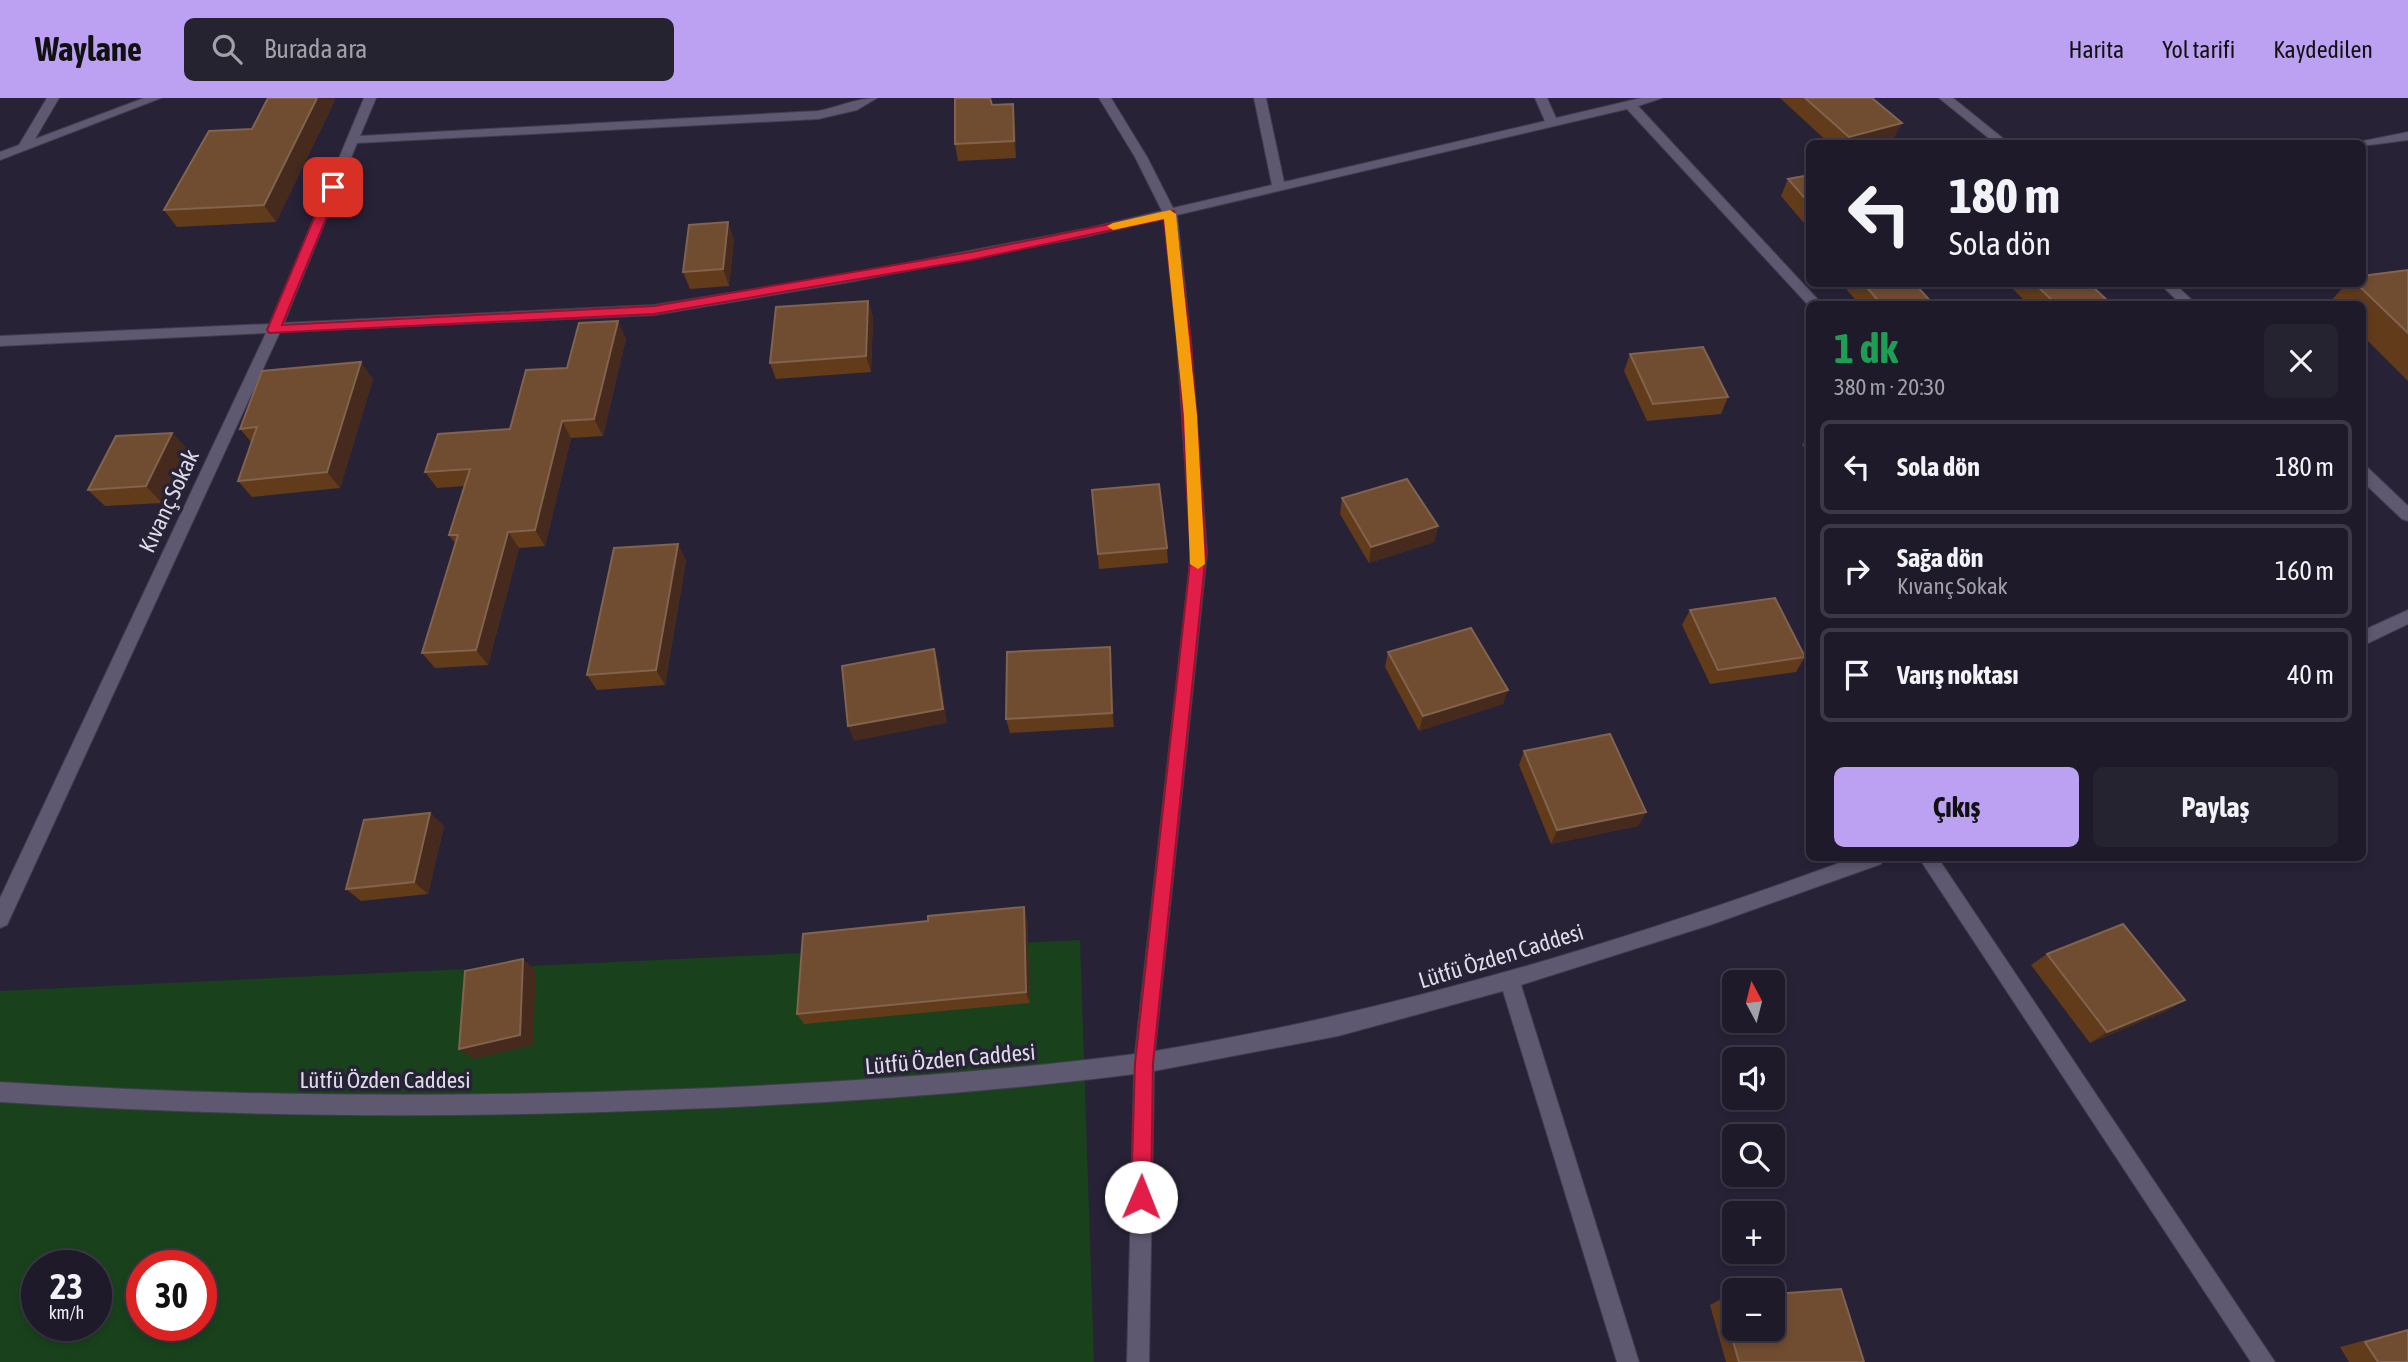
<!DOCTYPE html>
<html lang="tr">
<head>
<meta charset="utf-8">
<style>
  :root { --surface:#1e1a29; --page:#262331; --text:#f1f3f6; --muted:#a1a1a8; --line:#3c3846; --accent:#bca0f2 }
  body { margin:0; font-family:"Asap Condensed",sans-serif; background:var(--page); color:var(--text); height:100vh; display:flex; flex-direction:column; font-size:26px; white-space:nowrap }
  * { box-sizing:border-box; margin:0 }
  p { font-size:23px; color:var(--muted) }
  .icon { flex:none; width:38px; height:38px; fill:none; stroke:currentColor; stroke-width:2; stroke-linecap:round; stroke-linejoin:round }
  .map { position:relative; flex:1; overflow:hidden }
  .drawer { position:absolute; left:1806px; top:203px; width:560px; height:560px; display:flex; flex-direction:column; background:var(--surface); border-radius:10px; box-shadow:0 4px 10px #0003,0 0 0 2px var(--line) }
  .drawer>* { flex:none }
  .banner { position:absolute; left:1806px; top:42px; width:560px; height:147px; border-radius:10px; box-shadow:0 4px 10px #0003,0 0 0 2px var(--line); background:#1e1a29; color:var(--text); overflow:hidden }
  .needle { width:46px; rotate:353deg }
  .buttons { position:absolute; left:1722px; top:872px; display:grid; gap:14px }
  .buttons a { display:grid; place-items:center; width:63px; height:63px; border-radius:10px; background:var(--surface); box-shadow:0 4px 10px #0003,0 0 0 2px var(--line); font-size:35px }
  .speed { position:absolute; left:21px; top:1152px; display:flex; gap:14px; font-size:35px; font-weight:700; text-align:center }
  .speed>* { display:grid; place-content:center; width:91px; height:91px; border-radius:50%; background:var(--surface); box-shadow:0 4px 10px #0003,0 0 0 2px var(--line); line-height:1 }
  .speed small { font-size:18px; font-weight:400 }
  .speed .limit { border:10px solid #d22; background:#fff; color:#111 }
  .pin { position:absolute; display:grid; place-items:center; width:60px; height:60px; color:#fff; margin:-30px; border-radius:14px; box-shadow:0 4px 10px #0006 }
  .me { position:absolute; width:77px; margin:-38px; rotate:1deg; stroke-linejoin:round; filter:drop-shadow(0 0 5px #0008) }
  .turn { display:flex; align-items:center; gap:24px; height:147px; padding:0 28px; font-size:32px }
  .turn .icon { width:91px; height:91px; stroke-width:2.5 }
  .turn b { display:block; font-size:49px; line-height:60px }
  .round { display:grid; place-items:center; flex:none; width:74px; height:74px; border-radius:10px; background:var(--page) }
  .headline { display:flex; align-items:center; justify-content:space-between; height:119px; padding:0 28px }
  h1 { font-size:42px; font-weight:700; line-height:52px; color:#1e9e55 }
  .button { display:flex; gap:14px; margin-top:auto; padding:14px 28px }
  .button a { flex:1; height:80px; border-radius:10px; background:var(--accent); color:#111; font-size:28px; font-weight:700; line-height:80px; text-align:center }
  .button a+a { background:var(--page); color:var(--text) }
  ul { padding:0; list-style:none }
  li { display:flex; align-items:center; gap:21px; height:94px; margin:0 14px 10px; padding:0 14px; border:4px solid var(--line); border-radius:10px }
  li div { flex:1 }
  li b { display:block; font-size:26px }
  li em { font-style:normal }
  header { display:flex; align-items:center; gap:42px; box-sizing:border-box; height:98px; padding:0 35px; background:var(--accent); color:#111 }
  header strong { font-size:33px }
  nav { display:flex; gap:38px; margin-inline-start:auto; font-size:24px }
  .search { width:490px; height:63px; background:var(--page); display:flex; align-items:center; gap:18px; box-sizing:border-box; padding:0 24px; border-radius:10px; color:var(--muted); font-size:26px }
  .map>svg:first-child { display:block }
</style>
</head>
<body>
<header>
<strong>Waylane</strong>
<div class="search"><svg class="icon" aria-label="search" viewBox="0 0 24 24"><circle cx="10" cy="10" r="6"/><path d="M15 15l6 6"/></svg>Burada ara</div>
<nav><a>Harita</a><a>Yol tarifi</a><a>Kaydedilen</a></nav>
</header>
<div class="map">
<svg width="2408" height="1264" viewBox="0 0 2408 1264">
  <rect width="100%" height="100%" fill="#282237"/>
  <path fill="#19421c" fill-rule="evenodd" d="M1080,842l14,422h-1094v-371zM37,1167h59v60h-59zM142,1167h59v60h-59z"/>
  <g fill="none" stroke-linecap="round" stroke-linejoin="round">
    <defs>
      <g id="service">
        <path d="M2408,34v8l-46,6v-2h-14z"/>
        <path d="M1919,760h19l337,504h-24z"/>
      </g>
      <g id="minor">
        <path d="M47,0h12l-24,41 109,-41h17l-161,62v-8l19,-7z"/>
        <path d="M364,0h12l-16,38 458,-25c20,-4 39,-13 59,-13l-20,12 -39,9 -461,24 -73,180 370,-18 195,-31 240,-46 73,-17 -27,-54 -36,-59h12l36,59 26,51 99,-23 -18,-87h12l18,84 261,-61 -10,-23h12l9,20 85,-20h21l-24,8 184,198 -12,3 -183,-198 -450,106 14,127 16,211 -52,498c239,-39 472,-110 698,-193h30l-2,6 -171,61 -189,60 118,377h-22l-114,-371 -165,45 -184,35 -5,291h-22l7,-288c-150,19 -299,29 -450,35 -228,10 -456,8 -684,-7v-20c228,15 456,16 685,7 150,-6 301,-16 450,-35l56,-501 -14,-211 -13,-124 -75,18 -240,46 -195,33 -374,17 -273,593 -7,3v-30l266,-565 -266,13v-10l270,-12z"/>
        <path d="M1939,0h14l57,46h-14z"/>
        <path d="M2160,186h15l21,20h-15z"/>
        <path d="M2362,368l5,1 41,39v15l-6,-2 -40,-38z"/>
        <path d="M2408,512v14l-46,22v-15z"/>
      </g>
    </defs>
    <use href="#service" stroke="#423d4f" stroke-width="2"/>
    <use href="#minor" stroke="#423d4f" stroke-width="2"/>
    <use href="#service" fill="#5e5870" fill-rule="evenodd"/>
    <use href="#minor" fill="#5e5870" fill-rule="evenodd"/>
  </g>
  <g fill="#623b1b">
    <path d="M268,0h66l1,2 -59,122 -99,5 -13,-17 88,-81z"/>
    <path d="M1780,0h92l21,42 -11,4h-52z"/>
    <path d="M1013,6l2,17 1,37 -58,3 -3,-17 37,-39z"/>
    <path d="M1810,77v55l-29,-34 7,-17z"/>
    <path d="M734,141l-5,47 -39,3 -7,-17z"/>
    <path d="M2408,172v111l-46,-46v-31h-30l-2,-2 16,-18h16z"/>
    <path d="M1842,186h73l18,20h-74z"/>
    <path d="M2008,186h82l21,20h-83z"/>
    <path d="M868,203l5,16 -2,55 -95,7 -6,-16z"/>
    <path d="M626,240l-23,98 -32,2 -26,108 -26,2 -31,117 -53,3 -13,-15 33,-110 -6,-8 16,-49 -28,2 -12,-16 85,-43 57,-61z"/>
    <path d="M1630,256l98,43 -7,17 -74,7 -23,-50z"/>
    <path d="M373,281l-33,109 -88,9 -14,-16 14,-38 -12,-14z"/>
    <path d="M1810,332v25l-8,-10z"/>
    <path d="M172,335l15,16 -25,54 -57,3 -17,-16z"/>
    <path d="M1092,392l75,58 1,15 -69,6z"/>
    <path d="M1342,400l96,28 -4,16 -65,21 -29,-49z"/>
    <path d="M686,462l-21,125 -68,5 -10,-15z"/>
    <path d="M1690,512l115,47 -9,15 -86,12 -28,-59z"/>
    <path d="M1110,549l4,80 -104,6 -4,-14z"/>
    <path d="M1388,554l120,38 -5,14 -84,27 -34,-64z"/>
    <path d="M1524,653l122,61 -8,14 -87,18 -32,-79z"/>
    <path d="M430,715l14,13 -16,68 -67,7 -15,-12z"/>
    <path d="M1027,821l3,84 -226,21 -7,-10z"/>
    <path d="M2047,856l138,46 -19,11 -76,32 -59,-78z"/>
    <path d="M1721,1201l143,63h-138l-16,-57z"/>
    <path d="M2408,1231v33h-59l-9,-15z"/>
  </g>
  <g fill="#452a1d">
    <path d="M317,0h17l1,2 -59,122 -12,-17z"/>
    <path d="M1013,6l2,17 1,37 -2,-17z"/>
    <path d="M1902,25l-9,17 -11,4h-36l3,-7z"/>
    <path d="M728,124l6,17 -5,47 -6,-17z"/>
    <path d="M868,203l5,16 -2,55 -5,-16z"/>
    <path d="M618,223l8,17 -23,98 -9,-17z"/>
    <path d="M361,264l12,17 -33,109 -13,-16z"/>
    <path d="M562,323l9,17 -26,108 -10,-16z"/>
    <path d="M172,335l15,16 -25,54 -16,-17z"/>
    <path d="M1438,428l-4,16 -65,21 2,-16z"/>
    <path d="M508,434l11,16 -31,117 -12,-15z"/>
    <path d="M678,446l8,16 -21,125 -9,-15z"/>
    <path d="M1110,549l1,15 3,65 -2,-14z"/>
    <path d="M934,551l5,15 8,59 -93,18 -6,-15z"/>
    <path d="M1508,592l-5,14 -84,27 4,-15z"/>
    <path d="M1646,714l-8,14 -87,18 6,-14z"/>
    <path d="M430,715l14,13 -16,68 -14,-12z"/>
    <path d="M1024,809l3,12 3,84 -4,-11z"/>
    <path d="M523,861l13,12 -3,74 -59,14 -15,-10z"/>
    <path d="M2185,902l-19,11 -76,32 17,-11z"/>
  </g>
  <g fill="#704c31" stroke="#81634e" stroke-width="2">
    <path d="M268,0h49l-53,107 -100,5 45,-79 43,-2z"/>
    <path d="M955,0h35l2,7 21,-1 1,37 -59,3z"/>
    <path d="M1805,0h67l30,25 -53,14z"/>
    <path d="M1810,77v29l-22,-25z"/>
    <path d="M728,124l-5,47 -40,3 6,-47z"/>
    <path d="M2408,172v63l-51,-49h5v-8z"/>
    <path d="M1864,186h51l18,20h-52z"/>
    <path d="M2035,186h55l21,20h-55z"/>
    <path d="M868,203l-2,55 -96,7 6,-56z"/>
    <path d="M618,223l-24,98 -32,2 -27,109 -27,2 -32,118 -54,3 36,-118h-9l21,-66 -45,3 13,-38 72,-5 16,-59 41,-2 12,-45z"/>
    <path d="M1703,249l25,50 -75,7 -23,-50z"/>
    <path d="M361,264l-34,110 -89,9 19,-54 -17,2 22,-58z"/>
    <path d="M172,335l-26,53 -58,4 28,-54z"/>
    <path d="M1407,381l31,47 -67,21 -29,-49z"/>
    <path d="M1159,386l8,64 -69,6 -6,-64z"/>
    <path d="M678,446l-22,126 -69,5 27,-127z"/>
    <path d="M1775,500l30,59 -87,13 -28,-60z"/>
    <path d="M1471,530l37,62 -85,26 -35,-64z"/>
    <path d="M1110,549l2,66 -106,6 1,-67z"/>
    <path d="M934,551l9,60 -95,17 -6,-60z"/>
    <path d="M1610,636l36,78 -89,18 -33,-79z"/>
    <path d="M430,715l-16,69 -68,7 18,-69z"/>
    <path d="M1024,809l2,85 -229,22 6,-80 125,-13v-5z"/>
    <path d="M2123,826l62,76 -78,32 -60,-78z"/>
    <path d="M523,861l-3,76 -61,14 6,-78z"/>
    <path d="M1841,1191l23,73h-125l-18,-63 13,-1v30h39v-34z"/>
    <path d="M2408,1232v32h-30l-13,-20z"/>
  </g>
  <path fill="#e11d48" stroke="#92132f" stroke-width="2" d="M333,86l6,3 -57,138 372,-19 317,-54 203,-41 17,131 15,211 -53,510 -2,134 -3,7 -7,3 -7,-3 -3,-7 4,-134 56,-510 -13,-211 -14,-123 -193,41 -317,54 -385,19 -2,-3 60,-143z"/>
  <path fill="#f59e0b" d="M1170,112l6,4 21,201 8,149 -7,5 -8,-5 -6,-149 -20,-196 -51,11 -6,-4 6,-3z"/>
  <g text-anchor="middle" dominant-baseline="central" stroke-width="7" stroke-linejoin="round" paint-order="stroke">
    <g font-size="23" fill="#dedbe9" stroke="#282237">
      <text transform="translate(169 403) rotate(-65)">Kıvanç Sokak</text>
      <text transform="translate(1501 858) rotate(-17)">Lütfü Özden Caddesi</text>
      <text transform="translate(950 961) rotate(-5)">Lütfü Özden Caddesi</text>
      <text x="385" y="982">Lütfü Özden Caddesi</text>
    </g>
  </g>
</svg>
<div class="buttons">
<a><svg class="needle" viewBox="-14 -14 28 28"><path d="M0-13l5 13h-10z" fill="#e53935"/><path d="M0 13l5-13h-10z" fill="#a1a1a8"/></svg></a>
<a><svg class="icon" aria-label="sound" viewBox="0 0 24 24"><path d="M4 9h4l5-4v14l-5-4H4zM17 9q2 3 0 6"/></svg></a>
<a><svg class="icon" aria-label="search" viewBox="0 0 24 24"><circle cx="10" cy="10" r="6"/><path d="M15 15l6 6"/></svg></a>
<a>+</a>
<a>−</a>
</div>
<div class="speed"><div>23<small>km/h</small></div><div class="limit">30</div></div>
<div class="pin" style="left:333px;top:89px;background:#d93025"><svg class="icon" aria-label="arrive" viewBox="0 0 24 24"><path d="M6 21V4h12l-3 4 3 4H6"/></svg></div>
<svg class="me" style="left:1141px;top:1099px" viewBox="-20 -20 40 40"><circle r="19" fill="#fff"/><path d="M0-13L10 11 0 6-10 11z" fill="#e11d48"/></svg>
<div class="banner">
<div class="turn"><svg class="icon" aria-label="left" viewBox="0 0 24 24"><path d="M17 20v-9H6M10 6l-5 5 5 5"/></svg><div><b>180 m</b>Sola dön</div></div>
</div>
<section class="drawer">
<div class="headline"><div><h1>1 dk</h1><p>380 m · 20:30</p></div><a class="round"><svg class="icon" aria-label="close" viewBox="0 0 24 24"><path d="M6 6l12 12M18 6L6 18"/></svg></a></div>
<ul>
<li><svg class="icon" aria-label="left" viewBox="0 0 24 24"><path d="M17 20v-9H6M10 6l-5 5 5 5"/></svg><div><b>Sola dön</b></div><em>180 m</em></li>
<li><svg class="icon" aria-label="right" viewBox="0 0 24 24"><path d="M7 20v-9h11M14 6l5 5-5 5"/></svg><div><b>Sağa dön</b><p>Kıvanç Sokak</p></div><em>160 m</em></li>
<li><svg class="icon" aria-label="arrive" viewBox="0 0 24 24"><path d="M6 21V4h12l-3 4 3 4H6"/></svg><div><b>Varış noktası</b></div><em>40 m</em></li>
</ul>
<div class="button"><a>Çıkış</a><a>Paylaş</a></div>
</section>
</div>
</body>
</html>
